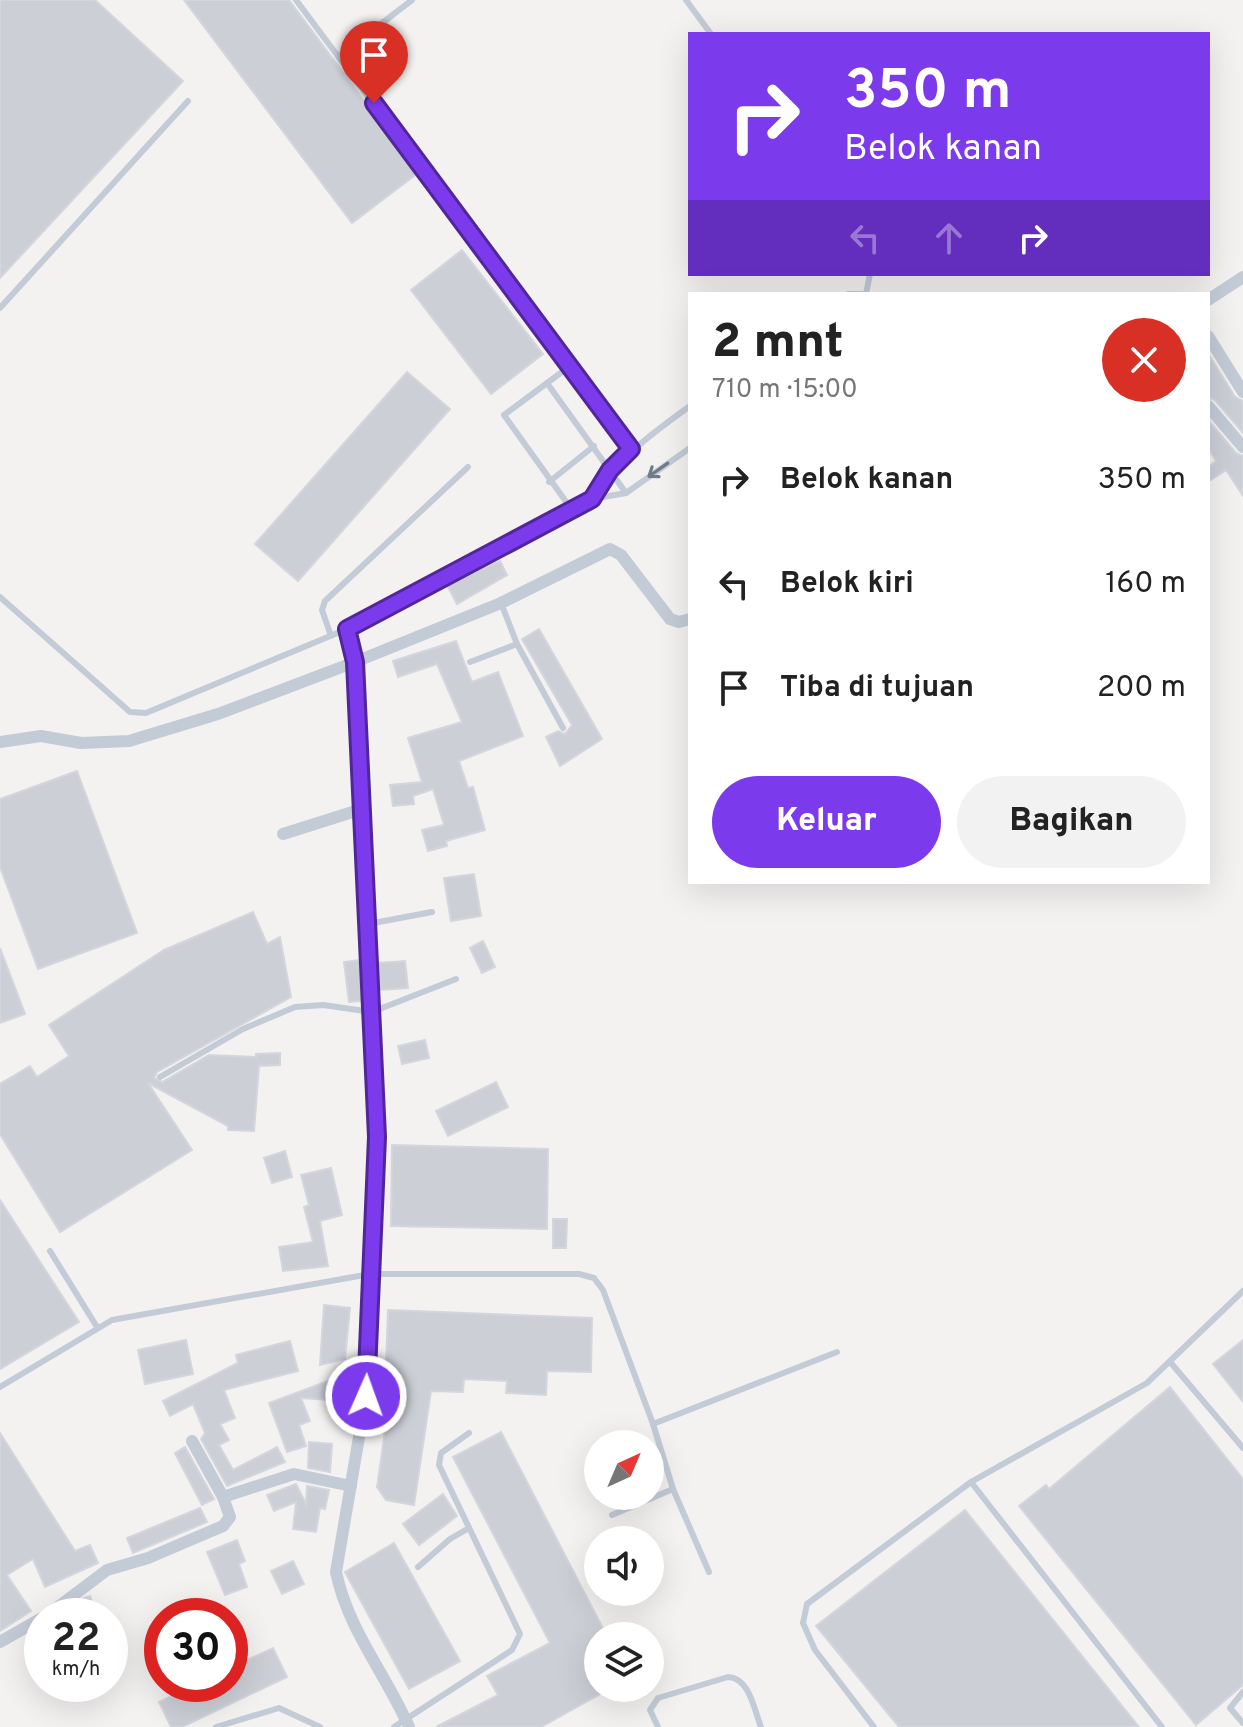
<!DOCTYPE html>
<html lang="id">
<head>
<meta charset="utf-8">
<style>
  :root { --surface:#fff; --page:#f2f2f2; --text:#222; --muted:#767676; --accent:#7c3aed }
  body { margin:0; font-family:Overpass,sans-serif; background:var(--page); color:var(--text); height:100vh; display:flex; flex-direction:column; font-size:30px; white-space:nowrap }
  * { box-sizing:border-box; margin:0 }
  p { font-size:26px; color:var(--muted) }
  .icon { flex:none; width:44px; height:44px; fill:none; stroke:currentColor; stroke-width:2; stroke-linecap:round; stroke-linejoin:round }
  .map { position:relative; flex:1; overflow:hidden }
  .drawer { position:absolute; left:688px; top:292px; width:522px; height:592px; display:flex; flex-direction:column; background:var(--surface); border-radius:0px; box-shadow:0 8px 32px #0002 }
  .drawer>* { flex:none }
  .hud { position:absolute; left:688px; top:32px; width:522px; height:244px; border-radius:0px; box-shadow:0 8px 32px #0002; background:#7c3aed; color:#fff; overflow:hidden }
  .needle { width:52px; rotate:44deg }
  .tools { position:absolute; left:584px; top:1430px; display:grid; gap:16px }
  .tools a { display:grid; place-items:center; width:80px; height:80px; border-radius:50%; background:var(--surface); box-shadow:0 8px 32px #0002; font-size:40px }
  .speed { position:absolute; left:24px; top:1598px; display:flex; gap:16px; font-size:40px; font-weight:700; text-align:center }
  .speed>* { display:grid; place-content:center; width:104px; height:104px; border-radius:50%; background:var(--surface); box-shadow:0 8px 32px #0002; line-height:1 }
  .speed small { font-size:20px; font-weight:400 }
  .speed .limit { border:12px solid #d22; background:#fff; color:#111 }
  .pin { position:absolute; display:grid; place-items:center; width:68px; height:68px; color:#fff; margin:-82px -34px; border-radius:50% 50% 50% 0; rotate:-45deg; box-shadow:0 0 8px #0007 }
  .pin .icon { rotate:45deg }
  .me { position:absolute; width:88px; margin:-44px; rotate:2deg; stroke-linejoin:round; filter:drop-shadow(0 0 6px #0008) }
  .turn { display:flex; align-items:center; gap:28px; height:168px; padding:0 24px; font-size:36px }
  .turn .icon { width:104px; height:104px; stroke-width:2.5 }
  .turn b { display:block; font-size:56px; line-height:68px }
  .lanes { display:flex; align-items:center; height:76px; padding:0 24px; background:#0003; justify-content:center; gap:40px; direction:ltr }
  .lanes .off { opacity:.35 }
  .round { display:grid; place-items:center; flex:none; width:84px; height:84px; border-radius:42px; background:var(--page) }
  .overview { display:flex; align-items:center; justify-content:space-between; height:136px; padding:0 24px }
  h1 { font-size:48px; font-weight:800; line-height:60px }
  .primary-button { display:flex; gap:16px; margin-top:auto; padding:16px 24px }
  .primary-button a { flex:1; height:92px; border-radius:48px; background:var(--accent); color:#fff; font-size:32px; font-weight:800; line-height:92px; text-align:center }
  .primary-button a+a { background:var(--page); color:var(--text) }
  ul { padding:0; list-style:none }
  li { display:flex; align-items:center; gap:24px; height:104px; padding:0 24px }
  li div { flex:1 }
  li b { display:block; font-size:30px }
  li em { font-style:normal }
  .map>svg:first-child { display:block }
</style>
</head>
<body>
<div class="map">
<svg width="1243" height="1727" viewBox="0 0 1243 1727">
  <rect width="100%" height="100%" fill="#f4f1f1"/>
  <g fill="#cdcfd7" stroke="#d4d6dd" stroke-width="2">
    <path d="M0,0h95l88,81 -183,197z"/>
    <path d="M184,0h105l129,173 -66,50z"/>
    <path d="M462,250l81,104 -52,40 -80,-104z"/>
    <path d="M1208,353l27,44 8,4v32l-28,-33 -7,-3z"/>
    <path d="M407,372l43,37 -152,172 -43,-37z"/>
    <path d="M1208,420l28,33 7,3v40l-17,-26 -18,12v-15l8,-6 -8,-13z"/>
    <path d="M500,561l7,14 -50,29 -10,-19z"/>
    <path d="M539,629l63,110 -42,27 -14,-29 12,-6 7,3 7,-9 -50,-86z"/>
    <path d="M456,641l16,41 26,-10 25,64 -64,25 9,27 5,-1 12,43 -39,11 1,5 -19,5 -6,-21 22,-5 -11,-36 -20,7 1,8 -21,2 -3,-21 32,-3 -14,-44 54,-16 -25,-58 -39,13 -5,-16z"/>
    <path d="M77,771l60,162 -99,36 -38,-102v-68z"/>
    <path d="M474,874l7,42 -30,5 -7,-43z"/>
    <path d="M253,912l14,32 13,-7 11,60 -134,75 -3,6 8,4 47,-27 47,2v-3l24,-1v12l-21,1 -5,65 -26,-1v-4l-80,-43 44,67 -132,82 -60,-98v-50l30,-18 7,11 32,-21 -20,-31 115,-75z"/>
    <path d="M483,941l12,26 -13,6 -12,-25z"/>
    <path d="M0,948l25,66 -25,9z"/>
    <path d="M360,960l2,41 -13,1 -5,-40z"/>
    <path d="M405,961l3,27 -29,2 -1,-27z"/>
    <path d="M425,1040l4,18 -27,6 -4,-18z"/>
    <path d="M496,1082l12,25 -60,29 -12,-25z"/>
    <path d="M392,1145l156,4 -1,80 -156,-3z"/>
    <path d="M285,1151l7,26 -20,6 -8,-25z"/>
    <path d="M331,1168l11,47 -22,6 8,45 -45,5 -4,-24 34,-5 -9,-35 5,-2 -8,-30z"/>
    <path d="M0,1200l79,122 -79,47z"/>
    <path d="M553,1219h14l-1,29h-13z"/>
    <path d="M324,1305l26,3 -5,51 -25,6z"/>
    <path d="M388,1310l204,8 -1,54 -44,-1 -1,24 -40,-2 1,-12 -43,-2 -1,13 -32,-1 -17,114 -28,-5 -9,-13 14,-97 -6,-1z"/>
    <path d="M186,1340l7,34 -48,10 -7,-34z"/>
    <path d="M1243,1340v62l-30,-38z"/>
    <path d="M290,1341l8,30 -74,19 11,28 -15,6 9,16 -10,5 14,25 44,-23 8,15 -58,24 -26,-47 4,-6 -12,-29 -23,12 -7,-15 75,-38 -2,-8z"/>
    <path d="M344,1375v26l-43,-3 9,23 -11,4 7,21 -19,6 -18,-49z"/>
    <path d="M1170,1387l73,92v206l-47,40 -177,-219 27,-21 3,4z"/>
    <path d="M501,1432l106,204h-9v52h13l-70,39h-105l62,-32 -11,-19 63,-33 -97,-186z"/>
    <path d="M0,1433l75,118 15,-6 8,18 -53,24 -12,-28 -26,16 24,36 -31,20z"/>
    <path d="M309,1442l23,2 -2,28 -22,-4z"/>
    <path d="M185,1447l29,52 -12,6 -27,-52z"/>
    <path d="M296,1484l10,20 1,-18 22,4 -4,19 -5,-1 -4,24 -23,-3 3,-27 -22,9 -7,-16z"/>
    <path d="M443,1494l14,22 -38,29 -16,-21z"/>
    <path d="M200,1508l7,14 -74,31 -6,-15z"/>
    <path d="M965,1510l174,217h-240l-83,-101z"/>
    <path d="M237,1540l8,21 -6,3 8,23 -22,8 -18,-43z"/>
    <path d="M394,1543l66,118 -51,28 -64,-117z"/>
    <path d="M293,1561l11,23 -22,10 -11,-23z"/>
    <path d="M90,1596l8,20h-37l23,-18z"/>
    <path d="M273,1648l14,29 -105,50h-11l-12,-25 37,-18h34v-16z"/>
  </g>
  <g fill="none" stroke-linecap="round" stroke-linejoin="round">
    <g stroke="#c3cbd7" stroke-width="6">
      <path d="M296,0l335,449"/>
      <path d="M686,0l25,34"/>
      <path d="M339,56l73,-56"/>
      <path d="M848,294h16"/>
      <path d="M866,294l4,-20"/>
      <path d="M0,308l188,-207"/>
      <path d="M570,366l-66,49 68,95"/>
      <path d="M547,383l79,110"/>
      <path d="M549,482l45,-36"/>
      <path d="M592,499c26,-41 59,-65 98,-93"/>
      <path d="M0,597l130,115 16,1 201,-84 245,-130 34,-6 64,-45"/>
      <path d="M501,603l16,41 46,84"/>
      <path d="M331,636l-9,-26 3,-9 143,-134"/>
      <path d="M470,662l47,-18"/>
      <path d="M368,924l64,-12"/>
      <path d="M160,1077l83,-48 52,-22 28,-2 49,7 84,-33"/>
      <path d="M50,1251l47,76"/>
      <path d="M1171,1363l72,85"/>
      <path d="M0,1387l112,-67 258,-46h209l15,4 9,12 50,134 184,-72"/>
      <path d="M653,1424l20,65 36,83"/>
      <path d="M971,1482l191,245"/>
      <path d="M612,1515l61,-26"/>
      <path d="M418,1567l32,-28 19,-11"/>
      <path d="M1243,1692l-13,16 13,15"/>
      <path d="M216,1727l63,-19 41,19"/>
      <path d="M394,1727l118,-77 8,-16 -81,-169 2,-12 28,-20"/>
      <path d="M658,1727l-8,-17 8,-12 70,-21c22,1 26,33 33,50"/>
      <path d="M874,1727l-59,-77 -12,-27 4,-19 164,-122 176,-99 96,-92"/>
    </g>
    <g stroke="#c3cbd7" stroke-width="12">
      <path d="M1208,300l35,-23"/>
      <path d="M1208,336l35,56"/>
      <path d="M1208,406l35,41"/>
      <path d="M0,742l41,-6 40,7 48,-2 89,-27 137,-52 -8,-33"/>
      <path d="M283,834l79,-25"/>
      <path d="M192,1441l31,56"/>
      <path d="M46,1616l61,-46 41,-12 75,-32 7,-9 -7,-20 71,-23 57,12"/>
      <path d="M0,1642l42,-24"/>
      <path d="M409,1727c-23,-53 -61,-97 -73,-155l30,-176 11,-259 -22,-475 146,-59 109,-54 11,6 49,64 9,3 11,-3"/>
    </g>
  </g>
  <defs><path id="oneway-shaft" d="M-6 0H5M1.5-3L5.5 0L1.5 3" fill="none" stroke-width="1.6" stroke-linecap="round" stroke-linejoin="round" transform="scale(2)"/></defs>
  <use stroke="#727b8a" href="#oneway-shaft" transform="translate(658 470) rotate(145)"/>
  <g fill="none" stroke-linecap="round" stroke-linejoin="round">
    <defs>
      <path id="route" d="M366,1396l11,-259 -22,-475 -8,-33 245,-130 18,-29 21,-21 -257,-346"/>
    </defs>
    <use href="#route" stroke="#51269a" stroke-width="20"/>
    <use href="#route" stroke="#7c3aed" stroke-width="14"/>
  </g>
</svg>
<div class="tools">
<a><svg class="needle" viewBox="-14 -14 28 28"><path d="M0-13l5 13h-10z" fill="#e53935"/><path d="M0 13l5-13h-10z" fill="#767676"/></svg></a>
<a><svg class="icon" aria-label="sound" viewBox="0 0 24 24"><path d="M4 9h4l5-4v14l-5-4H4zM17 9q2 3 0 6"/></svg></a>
<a><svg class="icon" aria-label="layers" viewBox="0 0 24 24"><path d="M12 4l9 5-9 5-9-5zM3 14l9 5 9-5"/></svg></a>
</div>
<div class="speed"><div>22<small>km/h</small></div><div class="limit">30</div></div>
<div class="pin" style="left:374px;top:103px;background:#d93025"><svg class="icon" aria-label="arrive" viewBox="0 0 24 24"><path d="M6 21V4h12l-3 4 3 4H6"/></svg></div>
<svg class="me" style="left:366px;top:1396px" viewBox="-20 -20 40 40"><circle r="17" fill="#7c3aed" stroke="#fff" stroke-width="3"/><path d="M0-11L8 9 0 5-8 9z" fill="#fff"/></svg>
<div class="hud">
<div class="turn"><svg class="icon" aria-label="right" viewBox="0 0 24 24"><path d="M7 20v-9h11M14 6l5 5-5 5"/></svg><div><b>350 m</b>Belok kanan</div></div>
<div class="lanes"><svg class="icon off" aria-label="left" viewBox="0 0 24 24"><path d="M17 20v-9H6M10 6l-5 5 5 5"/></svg><svg class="icon off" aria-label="ahead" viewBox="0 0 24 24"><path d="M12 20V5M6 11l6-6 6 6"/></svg><svg class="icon" aria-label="right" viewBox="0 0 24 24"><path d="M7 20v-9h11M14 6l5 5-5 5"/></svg></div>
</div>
<section class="drawer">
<div class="overview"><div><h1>2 mnt</h1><p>710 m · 15:00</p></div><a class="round" style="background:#d93025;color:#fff"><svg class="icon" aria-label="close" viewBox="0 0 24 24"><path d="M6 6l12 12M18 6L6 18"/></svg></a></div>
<ul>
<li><svg class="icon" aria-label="right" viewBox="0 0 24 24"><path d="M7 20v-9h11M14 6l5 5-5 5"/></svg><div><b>Belok kanan</b></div><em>350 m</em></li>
<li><svg class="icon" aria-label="left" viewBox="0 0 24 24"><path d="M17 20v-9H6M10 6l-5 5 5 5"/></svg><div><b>Belok kiri</b></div><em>160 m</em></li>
<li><svg class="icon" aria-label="arrive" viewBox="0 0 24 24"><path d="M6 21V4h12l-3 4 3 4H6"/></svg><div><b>Tiba di tujuan</b></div><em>200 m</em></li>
</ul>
<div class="primary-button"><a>Keluar</a><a>Bagikan</a></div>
</section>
</div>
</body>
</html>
